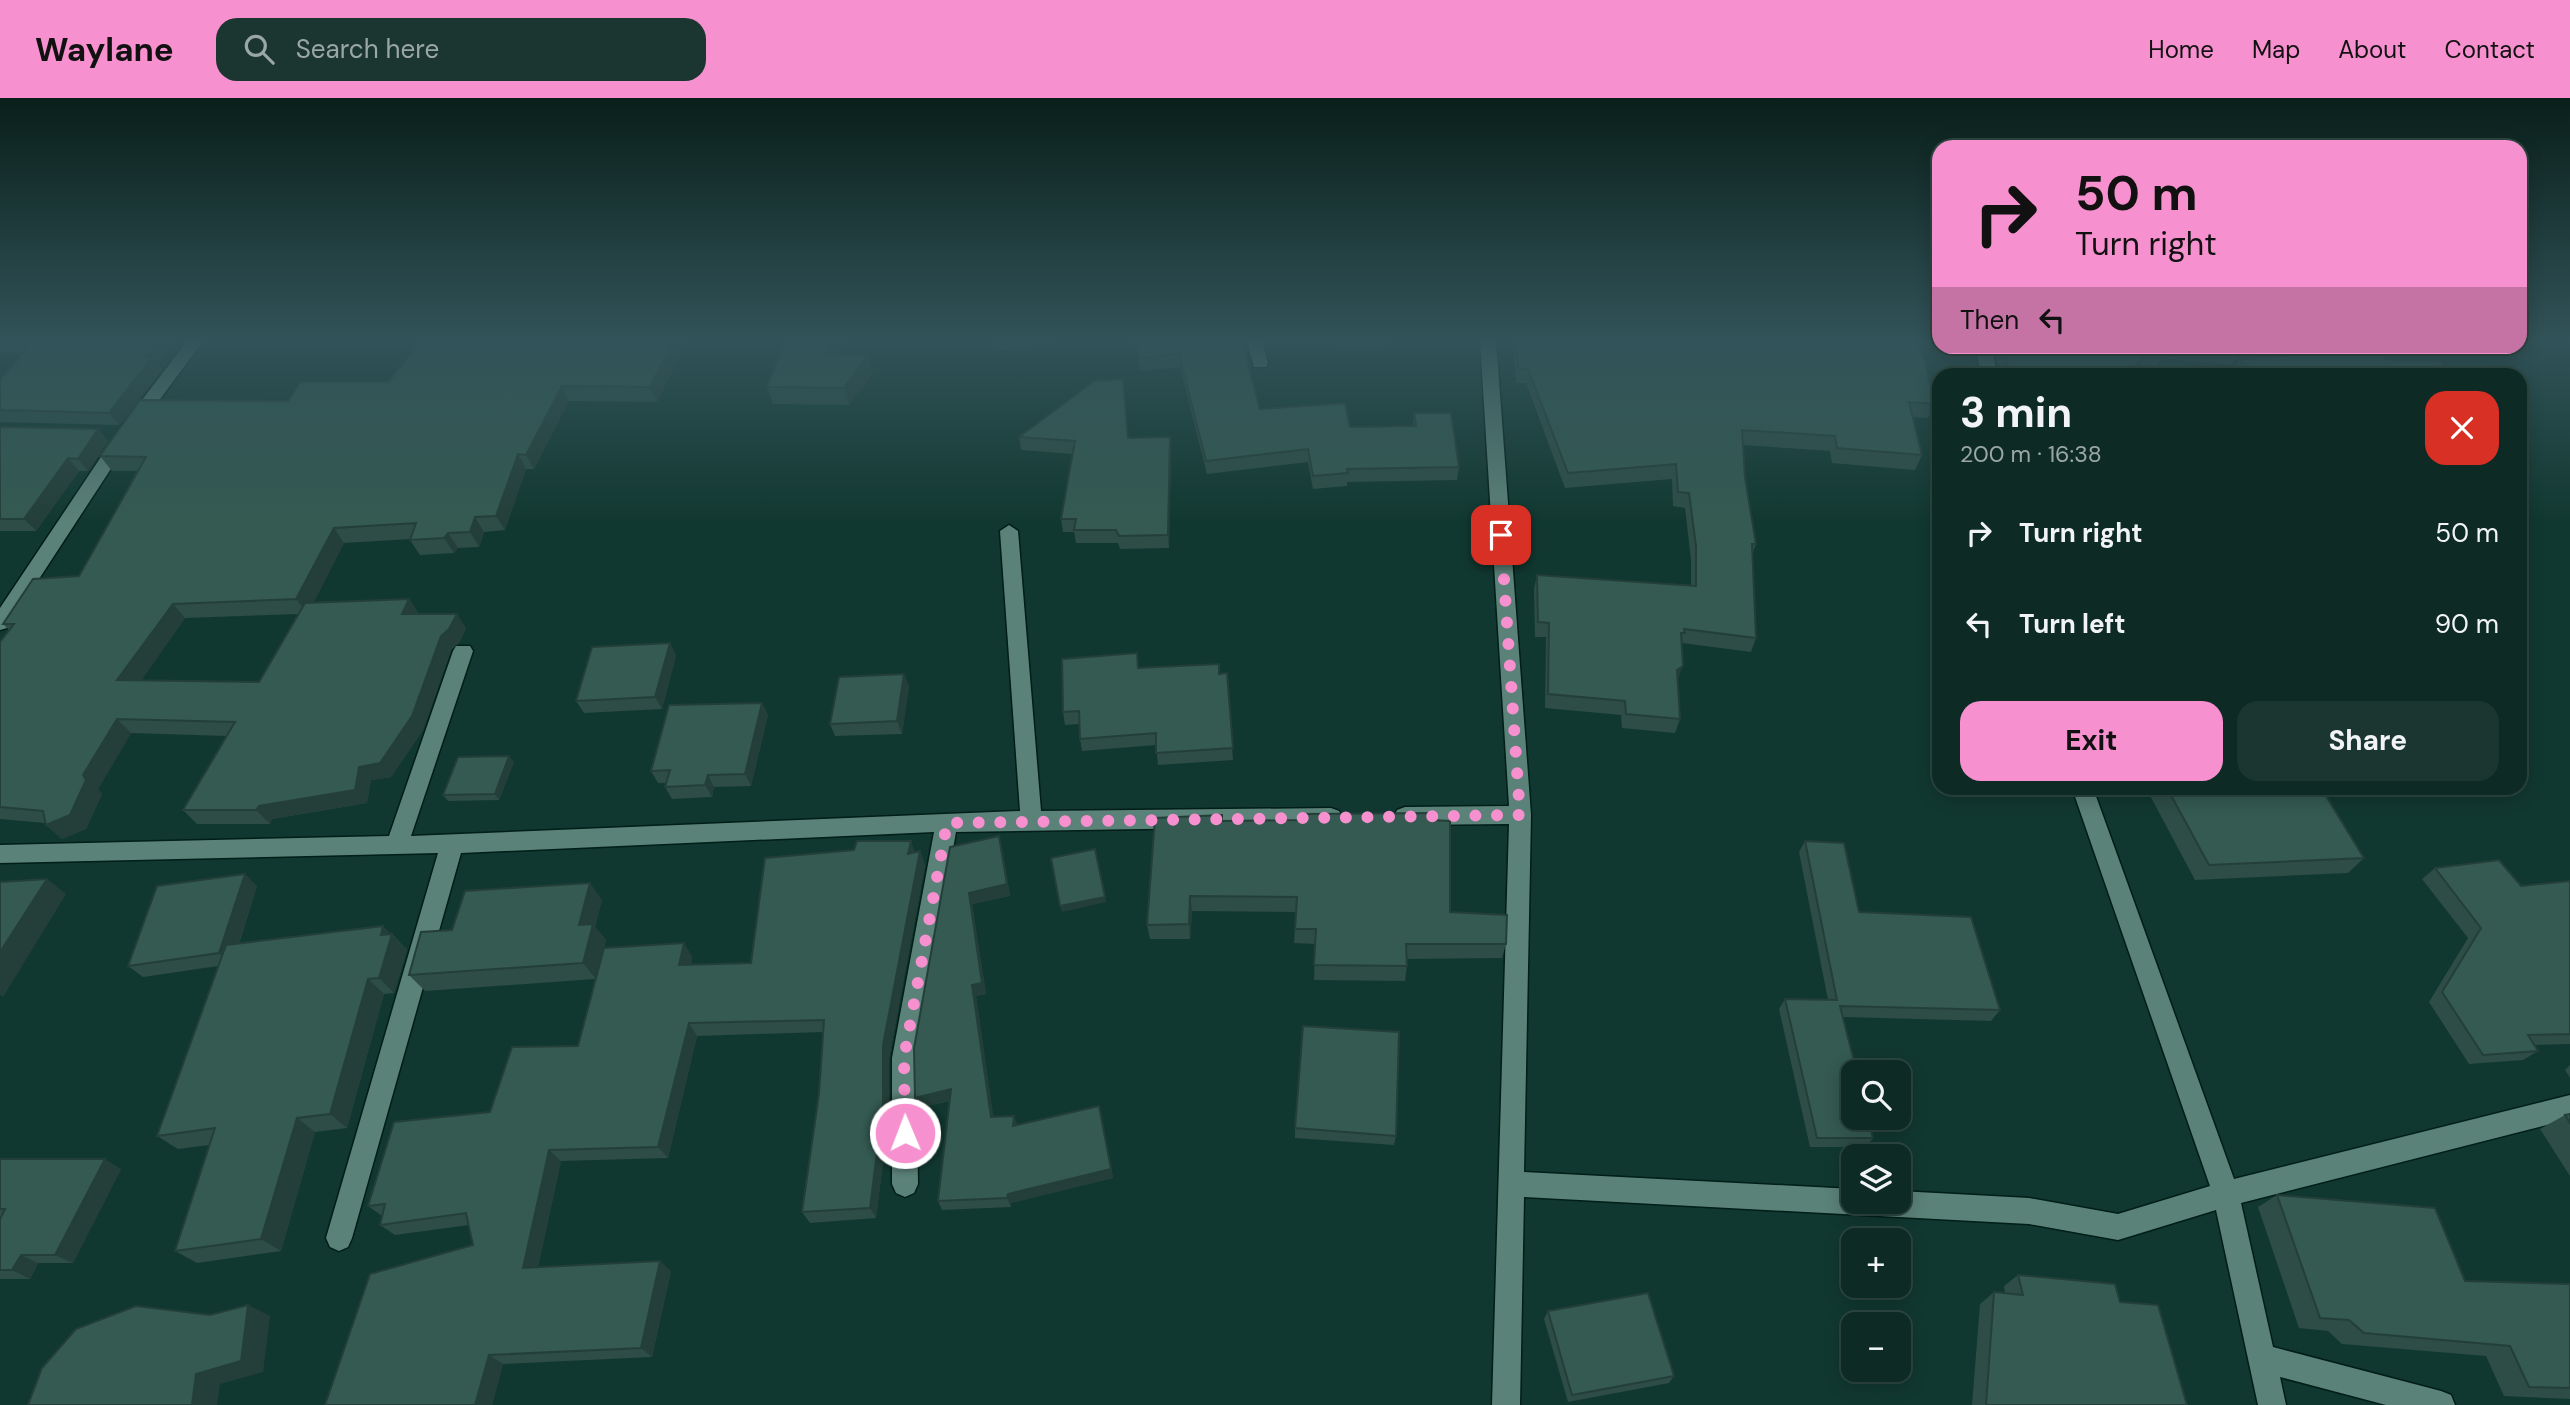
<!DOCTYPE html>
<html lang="en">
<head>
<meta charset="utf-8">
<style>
  :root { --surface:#0d2a24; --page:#1b3631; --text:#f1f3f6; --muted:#9aa7a6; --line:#2d4641; --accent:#f790ce }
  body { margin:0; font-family:"DM Sans",sans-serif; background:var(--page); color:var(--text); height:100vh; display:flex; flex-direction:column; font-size:26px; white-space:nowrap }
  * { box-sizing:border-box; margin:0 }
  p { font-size:23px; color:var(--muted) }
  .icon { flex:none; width:38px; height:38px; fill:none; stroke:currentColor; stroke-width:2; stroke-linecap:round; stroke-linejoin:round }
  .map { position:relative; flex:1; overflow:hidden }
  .sheet { position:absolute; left:1932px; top:270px; width:595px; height:427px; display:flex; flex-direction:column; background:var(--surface); border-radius:21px; box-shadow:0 4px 18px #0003,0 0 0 2px var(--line) }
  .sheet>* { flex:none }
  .hud { position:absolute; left:1932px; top:42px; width:595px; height:214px; border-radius:21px; box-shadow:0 4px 18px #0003,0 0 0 2px var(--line); background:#f790ce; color:#111; overflow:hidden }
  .controls { position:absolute; left:1841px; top:962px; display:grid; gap:14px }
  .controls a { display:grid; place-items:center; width:70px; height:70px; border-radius:14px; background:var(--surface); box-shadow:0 4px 18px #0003,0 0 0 2px var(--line); font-size:35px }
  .pin { position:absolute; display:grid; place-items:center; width:60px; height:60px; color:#fff; margin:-30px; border-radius:14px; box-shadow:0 4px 10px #0006 }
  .me { position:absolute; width:77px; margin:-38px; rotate:359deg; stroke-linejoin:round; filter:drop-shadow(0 0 5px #0008) }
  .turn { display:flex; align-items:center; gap:24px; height:147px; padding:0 28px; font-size:32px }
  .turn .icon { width:91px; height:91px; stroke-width:2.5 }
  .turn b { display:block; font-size:49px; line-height:60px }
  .then { display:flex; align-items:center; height:66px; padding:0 28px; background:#0003; gap:14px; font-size:26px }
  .round { display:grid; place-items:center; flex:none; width:74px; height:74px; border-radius:21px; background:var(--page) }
  .head { display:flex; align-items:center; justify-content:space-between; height:119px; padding:0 28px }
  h1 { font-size:42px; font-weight:700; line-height:52px }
  .primary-button { display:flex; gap:14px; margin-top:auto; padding:14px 28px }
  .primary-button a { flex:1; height:80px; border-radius:21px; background:var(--accent); color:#111; font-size:28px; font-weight:700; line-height:80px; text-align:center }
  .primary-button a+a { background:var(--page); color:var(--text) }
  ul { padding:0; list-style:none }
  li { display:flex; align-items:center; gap:21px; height:91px; padding:0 28px }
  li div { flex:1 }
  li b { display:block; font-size:26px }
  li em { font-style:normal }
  header { display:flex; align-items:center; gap:42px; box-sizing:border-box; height:98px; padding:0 35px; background:var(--accent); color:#111 }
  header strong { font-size:33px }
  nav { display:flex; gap:38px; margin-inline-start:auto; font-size:24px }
  .search { width:490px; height:63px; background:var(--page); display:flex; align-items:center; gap:18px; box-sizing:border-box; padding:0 24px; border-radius:21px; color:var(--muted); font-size:26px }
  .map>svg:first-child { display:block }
</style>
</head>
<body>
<header>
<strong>Waylane</strong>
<div class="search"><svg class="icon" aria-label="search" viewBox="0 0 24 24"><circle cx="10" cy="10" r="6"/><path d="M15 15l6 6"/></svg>Search here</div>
<nav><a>Home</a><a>Map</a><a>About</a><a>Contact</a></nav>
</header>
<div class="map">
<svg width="2570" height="1307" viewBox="0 0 2570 1307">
  <rect width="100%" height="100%" fill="#113830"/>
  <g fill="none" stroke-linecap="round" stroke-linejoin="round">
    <defs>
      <g id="street">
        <path d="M188,242h16l-73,98 -124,190 -7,2v-22l119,-178z"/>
        <path d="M1246,242h16l6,23 -2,4h-12z"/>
        <path d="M1480,242h16l35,475 -7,357 329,17v13h46v-11l130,7 89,16 92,-28 -138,-398h21l141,391 336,-84v24l-329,84 32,144 168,44 10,4 4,10h-69l-106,-28 6,28h-28l-42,-195 -98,30 -89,-16 -505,-27 -4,208h-28l17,-581 -104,1 -8,-3 -3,-6 3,-6 8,-3 104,-1z"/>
        <path d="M1975,248h16l6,28h-16z"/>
        <path d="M1009,427l9,6 23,280 290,-3 8,3 3,6 -3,6 -8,3 -375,6 -40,226 2,126 -4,9 -9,4 -9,-4 -4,-9v-126l42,-226 -473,21 -109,385 -4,9 -9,4 -9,-4 -4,-9 112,-385 -438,10v-18l389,-9 64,-185 3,-5h14l3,5 -62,185 609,-25 -20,-280z"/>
      </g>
    </defs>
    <use href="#street" stroke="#011e18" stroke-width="3"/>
    <use href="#street" fill="#5b8278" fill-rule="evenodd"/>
  </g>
  <g fill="#2d4d46" fill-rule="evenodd">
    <path d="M0,242h178l-20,24 4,5 -43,56 -119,-3v-42l23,-27h-23z"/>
    <path d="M687,242l-30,62 -88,-1 -35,68h-8l-21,61 -21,2 -5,15 -21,1 -4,5 -34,2 -10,-15v-1l-66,4 -31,60 96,-4 10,15 47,14 -7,15 -8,7 -28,80 -32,47 -20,3 -4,23 -95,16 -2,5h-73l-14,-14 44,-74 -96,-3 -33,56 4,5 -16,35 -24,10 -16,-14 -1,-2 -45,-4v-177l9,-12 -6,-6 76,-48 58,-105h-25l-12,-15 188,-55 100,-19zM299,516l-40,68 -118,-2 44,-62z"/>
    <path d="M786,242h57l-6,15h31l5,18 -24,32 -76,-1 -6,-17z"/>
    <path d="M992,242h60v5l-58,6z"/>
    <path d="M1136,242h105l19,69 90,18 63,-1 1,-13 45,54 -2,13 -110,2v4l-34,3 -5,-27 -101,12 -27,-107 -40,4z"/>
    <path d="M1264,242h125v8l-122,-1z"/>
    <path d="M1513,242h424l-2,3h-15l15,61 -7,14 -15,-1 9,38 -7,15 -83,-7 -2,-12 -87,-6 2,33 11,66 -4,11 4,83 -5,14 -69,-9 -4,37 2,39 -5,14 -53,-5 -1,-13 -76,-7 1,-71h-11l-1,-48 3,-14 154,10v-25l-6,-52 -12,-2 -1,-27 -107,9 -39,-105h-10z"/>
    <path d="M1995,248h241l2,7 -7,12 -70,-7 -6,10 -15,-3 -9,9h-131z"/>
    <path d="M2239,262h148l64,14h-221z"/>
    <path d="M0,329l98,2 10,12 -20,30h-9l-43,60h-36z"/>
    <path d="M1019,339l109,1 42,-1 1,13 -2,98 -49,1 -2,-6h-42l-2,-11h-11l-2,-13 12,-65 -52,-4z"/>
    <path d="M670,545l6,13 -14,53 -78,4 -8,-12z"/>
    <path d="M1139,570l80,6 8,-1 6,87 -75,5 -2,-20 -74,6 -2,-12 -1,-15 -14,1 -2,-13z"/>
    <path d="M904,576l5,12 -7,48 -67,2 -5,-12z"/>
    <path d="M762,605l6,12 -17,71 -37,1 -2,10 -40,2 -7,-12 2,-4h-9l-7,-12z"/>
    <path d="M514,664l-15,38 -51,1 -5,-6z"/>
    <path d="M2146,690h175l43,70 -16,15 -153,7z"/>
    <path d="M1432,722l18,92 56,32 -4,14 -95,1v7l-2,15 -91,-1 1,-36 -21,-1 2,-31 -104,-1 -2,28h-40l-3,-14 76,-104z"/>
    <path d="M1805,743l54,71 141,98 -9,11 -148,-4 30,121 -7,9h-56l-31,-138 6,-10 43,1 -29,-148z"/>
    <path d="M950,749l52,1 8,48 -38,8 14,90 -10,2 17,121 25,8 83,-9 12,62 -102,25v4l-69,3 -4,-9 11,-100 -30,7 -4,-10z"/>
    <path d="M920,753l5,14 -36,193v57l-13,103 -66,5 -8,-11 17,-118 4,-62 -126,4 -29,122 -107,3 -23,106 133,4 -19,86 -149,7 -11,41h-167l148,-160 -4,-20 -74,10 -15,-10 2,-9 -14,-10 210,-160 17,-67 -170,12 -16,-16 43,-45 150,-30 -7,27 11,13 -5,19 91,-3 -1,9 60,-2 164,-111z"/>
    <path d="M2435,770l86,18 49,-5v163l-36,1 4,6 -15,9 -54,4 -40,-62 39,-64 -46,-59z"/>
    <path d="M257,788l-18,58 153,-10 15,16 -13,43 -10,1 -37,134 -32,4 -34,119 -84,12 -22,-12 35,-106 -32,4 -21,-13 61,-170 -75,11 -15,-11z"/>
    <path d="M2570,967v13l-5,-8z"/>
    <path d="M2570,1016v62l-30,-47 25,-14z"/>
    <path d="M1295,1030l101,8 -2,9 -99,-7z"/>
    <path d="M0,1061l121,10 -48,94h-35l-8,16h-30z"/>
    <path d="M2277,1097l188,86 105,3v115l-66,-3 -18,-40 -144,-12 -14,-13 -29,-3 -41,-121z"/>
    <path d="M2018,1177l102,27 67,103h-215l8,-101 14,-12 11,2 -1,-8z"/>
    <path d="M1548,1213l126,65 -5,7 -101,19 -24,-83z"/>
  </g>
  <g fill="#243f39">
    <path d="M159,242h19l-20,24 4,5 -43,56 -10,-12 36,-56z"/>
    <path d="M674,242h13l-30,62 -7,-15z"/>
    <path d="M831,242h12l-13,32 -5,-17z"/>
    <path d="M2147,255l-7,12 -9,9h-4z"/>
    <path d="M868,257l5,18 -24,32 -5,-17z"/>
    <path d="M562,288l7,15 -35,68 -8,-14z"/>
    <path d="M98,331l10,12 -20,30 -10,-12z"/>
    <path d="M1170,339l1,13 -2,98 -1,-13z"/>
    <path d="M518,356l8,15 -21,61 -9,-14z"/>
    <path d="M68,360l11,13 -43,60 -12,-12z"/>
    <path d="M475,419l9,15 -5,15 -9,-15z"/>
    <path d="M334,430l10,15 -36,71 -12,-15z"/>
    <path d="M448,435l10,15 -4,5 -10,-15z"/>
    <path d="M409,501l10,15h-17z"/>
    <path d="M173,506l12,14 -53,76 -15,-14z"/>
    <path d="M457,516l9,14 -7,15 -8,7 -28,80 -32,47 -20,3 -4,23 -95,16 -2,5 -14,-14 3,-4 100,-39 82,-131z"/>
    <path d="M670,545l6,13 -14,53 -7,-12z"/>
    <path d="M1683,568l-5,14 -1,-10z"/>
    <path d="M904,576l5,12 -7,48 -5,-13z"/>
    <path d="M762,605l6,12 -17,71 -6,-12z"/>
    <path d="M117,621l14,14 -33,56 4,5 -16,35 -24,10 -16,-14 37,-50z"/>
    <path d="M509,658l5,6 -15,38 -4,-6z"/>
    <path d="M708,677l6,12 -2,10 -7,-12z"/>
    <path d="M999,738l3,12 8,48 -38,8 14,90 -10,2 19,131 -4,-10 -19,-132 -3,-92z"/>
    <path d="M911,743l5,14 -8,-1z"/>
    <path d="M920,753l5,14 -36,193v57l-13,103 -6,-10 13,-163z"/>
    <path d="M245,776l12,12 -25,78 -13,-11z"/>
    <path d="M47,781l19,15 -63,103 -3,-2v-43z"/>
    <path d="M590,785l12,17 -7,27 11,13 -10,39 -13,-16 -4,-38z"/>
    <path d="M1190,798l2,15 -2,28 -1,-15z"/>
    <path d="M1105,799l1,5 -44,10 -2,-6z"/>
    <path d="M383,828l24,24 -13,43 -15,-15 2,-43z"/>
    <path d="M684,845l8,13 -4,22 -9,-13z"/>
    <path d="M368,881l16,15 -37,134 -17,-14z"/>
    <path d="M689,925l8,13 -29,122 -10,-11z"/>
    <path d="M951,991l4,10 -36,9 -4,-10z"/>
    <path d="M1099,1008l14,72 -102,25v4l-4,-9 1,-4z"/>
    <path d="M1014,1018l4,10h-5z"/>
    <path d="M297,1020l18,14 -34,119 -20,-12z"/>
    <path d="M549,1052l12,11 -25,116 -13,-9z"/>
    <path d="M105,1061l16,10 -48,94 -18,-8z"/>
    <path d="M21,1157l17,8 -8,16 -18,-9z"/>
    <path d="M660,1163l11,10 -19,86 -11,-9z"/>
    <path d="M248,1207l22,11 -7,56 -43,12 -3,21h-25l4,-31z"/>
    <path d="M489,1257l14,9 -11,41h-17z"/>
  </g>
  <g fill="#345a51" stroke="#243f39" stroke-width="2">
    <path d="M0,242h159l-14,17h7l-43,56 -109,-3v-30l34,-40 -34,1z"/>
    <path d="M422,242h252l-24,47 -88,-1 -36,69 -8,-1 -22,62 -21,1 -5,15 -22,1 -4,5 -34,2 6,-17 -82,5 -38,71 -123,5 -56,76 142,2 46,-79 104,-4 -7,15h55l-8,15 -8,7 -29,80 -32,47 -21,4 -4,23 -96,16 -3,4h-73l52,-88 -118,-3 -34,56 3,5 -16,35 -24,10 -3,-14 -43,-4v-165l14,-18h-11l30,-45 46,-3 67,-119 -46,-1 40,-56 148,1 12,-19h88z"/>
    <path d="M786,242h45l-6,15h43l-24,33 -77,-1z"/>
    <path d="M1136,242h105l19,69 85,-6 5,24 66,-1 -2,-13h37l8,54 -112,2 1,4 -35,3 -5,-27 -102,12 -27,-107 -40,4z"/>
    <path d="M1516,242h403l16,64 -26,-2 13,53 -85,-7 -2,-12 -93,-6 3,48 11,66h-4l4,94 -72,-9 1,4h-4l2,33 -6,4 3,49 -54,-5 -1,-13 -77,-7 1,-71 -11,-1 -1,-47 159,11v-40l-7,-53 -11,-1 -2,-28 -108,9 -40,-104 -10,-1z"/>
    <path d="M2003,248h160l-1,11 -15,-4 -20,21h-118z"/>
    <path d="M2174,248h62l2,7z"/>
    <path d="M2377,250l10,12 53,1 11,13h-196l-16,-14z"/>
    <path d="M1123,281l5,59 42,-1 -2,98 -49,1 -3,-6h-42l2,-11h-15l14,-78 -56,-4 75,-56z"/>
    <path d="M0,329l98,2 -20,30 -10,-1 -44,61h-24z"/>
    <path d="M670,545l-15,54 -79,4 16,-54z"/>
    <path d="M1137,555l1,15 81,-4v10l8,-1 6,75 -77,5v-20l-76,6 -1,-28 -16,1 -1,-53z"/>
    <path d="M904,576l-7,47 -67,3 9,-47z"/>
    <path d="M762,605l-17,71 -37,1 -3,10 -40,2 5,-17 -19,1 18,-66z"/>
    <path d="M509,658l-14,38 -52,1 15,-38z"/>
    <path d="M2167,690h154l43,70 -155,7z"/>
    <path d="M1432,715v7l18,1v91l57,3 -1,29h-100l1,22 -93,-1 2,-36h-21l2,-32 -107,-1 -1,28 -42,1 8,-107 67,-3v6l80,-1v-6z"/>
    <path d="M999,738l8,48 -38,9 13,90 -10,2 19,132 23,-1 -1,10 86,-20 12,63 -103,25 -1,4 -69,3 13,-112 -36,9 -1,-50 36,-201z"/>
    <path d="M857,743h54l-3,13 12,-3 -37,194v58l-13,105 -68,4 17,-118 5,-74 -135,3 -31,124 -109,3 -26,118 137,-7 -19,87 -152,7 -14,50h-150l45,-131 103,-29 -7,-32 -86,12 5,-21 -17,2 26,-84 96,-10 22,-65 66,-1 26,-98 80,-5 -5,22 72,-2 14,-105 89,-8z"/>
    <path d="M1805,743l39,2 15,69 112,5 29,93 -160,-4 17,67h-4v45h15l5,20h-56l-32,-139 52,1z"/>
    <path d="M1095,751l10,48 -45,9 -9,-48z"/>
    <path d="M2499,762l22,26 49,-5v153l-42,1 10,16 -55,4 -41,-63 39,-64 -46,-60z"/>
    <path d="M245,776l-26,79 -91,13 29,-80z"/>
    <path d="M47,781l-47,73v-70z"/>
    <path d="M590,785l-11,42 14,-1 -10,39 -174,12 12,-43 31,-2 13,-39z"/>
    <path d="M383,828l-2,9 11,-1 -13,44 -11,1 -38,135 -33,4 -36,121 -86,12 40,-123 -58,8 69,-191z"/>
    <path d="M1303,928l96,6 -3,104 -101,-8z"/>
    <path d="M2570,1016v9l-5,-8z"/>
    <path d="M0,1061h105l-50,96h-34l-9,15h-12v-51l5,-10h-5z"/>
    <path d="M2277,1097l158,13 30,73 105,3v104l-41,-1 -19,-41 -146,-13 -15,-13 -29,-2z"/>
    <path d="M2018,1177l97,9 5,18 38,3 29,100h-201l8,-113 29,3z"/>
    <path d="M1648,1195l26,83 -102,19 -24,-84z"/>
    <path d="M248,1207l-7,56 -45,13 -4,31h-164l14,-37 34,-39 60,-23 74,9z"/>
  </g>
  <linearGradient id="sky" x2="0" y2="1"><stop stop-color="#091f1a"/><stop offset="0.57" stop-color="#325359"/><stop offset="1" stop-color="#325359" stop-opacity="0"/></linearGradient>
  <rect width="2570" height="425" fill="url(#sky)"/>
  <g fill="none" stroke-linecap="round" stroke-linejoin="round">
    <path stroke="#f790ce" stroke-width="12" stroke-dasharray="0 21.6" d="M905,1035l-1,-75 43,-235 573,-8 -19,-280"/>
  </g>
</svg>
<div class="controls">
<a><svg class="icon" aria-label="search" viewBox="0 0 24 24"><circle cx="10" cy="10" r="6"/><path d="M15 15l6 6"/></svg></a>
<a><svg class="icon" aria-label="layers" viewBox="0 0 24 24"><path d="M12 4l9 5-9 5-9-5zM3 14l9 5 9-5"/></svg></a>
<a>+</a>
<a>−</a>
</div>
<div class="pin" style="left:1501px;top:437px;background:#d93025"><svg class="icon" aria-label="arrive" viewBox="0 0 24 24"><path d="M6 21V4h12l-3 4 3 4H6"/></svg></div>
<svg class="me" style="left:905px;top:1035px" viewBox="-20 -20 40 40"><circle r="17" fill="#f790ce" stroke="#fff" stroke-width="3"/><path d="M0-11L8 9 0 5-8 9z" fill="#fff"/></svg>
<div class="hud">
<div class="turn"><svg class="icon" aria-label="right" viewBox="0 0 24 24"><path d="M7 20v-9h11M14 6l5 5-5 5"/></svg><div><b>50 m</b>Turn right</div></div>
<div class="then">Then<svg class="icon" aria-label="left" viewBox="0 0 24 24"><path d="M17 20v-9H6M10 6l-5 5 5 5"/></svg></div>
</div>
<section class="sheet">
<div class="head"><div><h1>3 min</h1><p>200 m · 16:38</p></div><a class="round" style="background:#d93025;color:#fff"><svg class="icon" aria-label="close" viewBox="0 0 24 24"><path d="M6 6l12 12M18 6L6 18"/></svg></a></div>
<ul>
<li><svg class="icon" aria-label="right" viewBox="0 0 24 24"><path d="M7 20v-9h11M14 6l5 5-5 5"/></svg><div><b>Turn right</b></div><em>50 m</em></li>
<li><svg class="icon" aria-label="left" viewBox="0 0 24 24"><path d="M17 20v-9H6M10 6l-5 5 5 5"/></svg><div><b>Turn left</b></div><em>90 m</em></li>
</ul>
<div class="primary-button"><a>Exit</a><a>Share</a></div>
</section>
</div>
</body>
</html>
